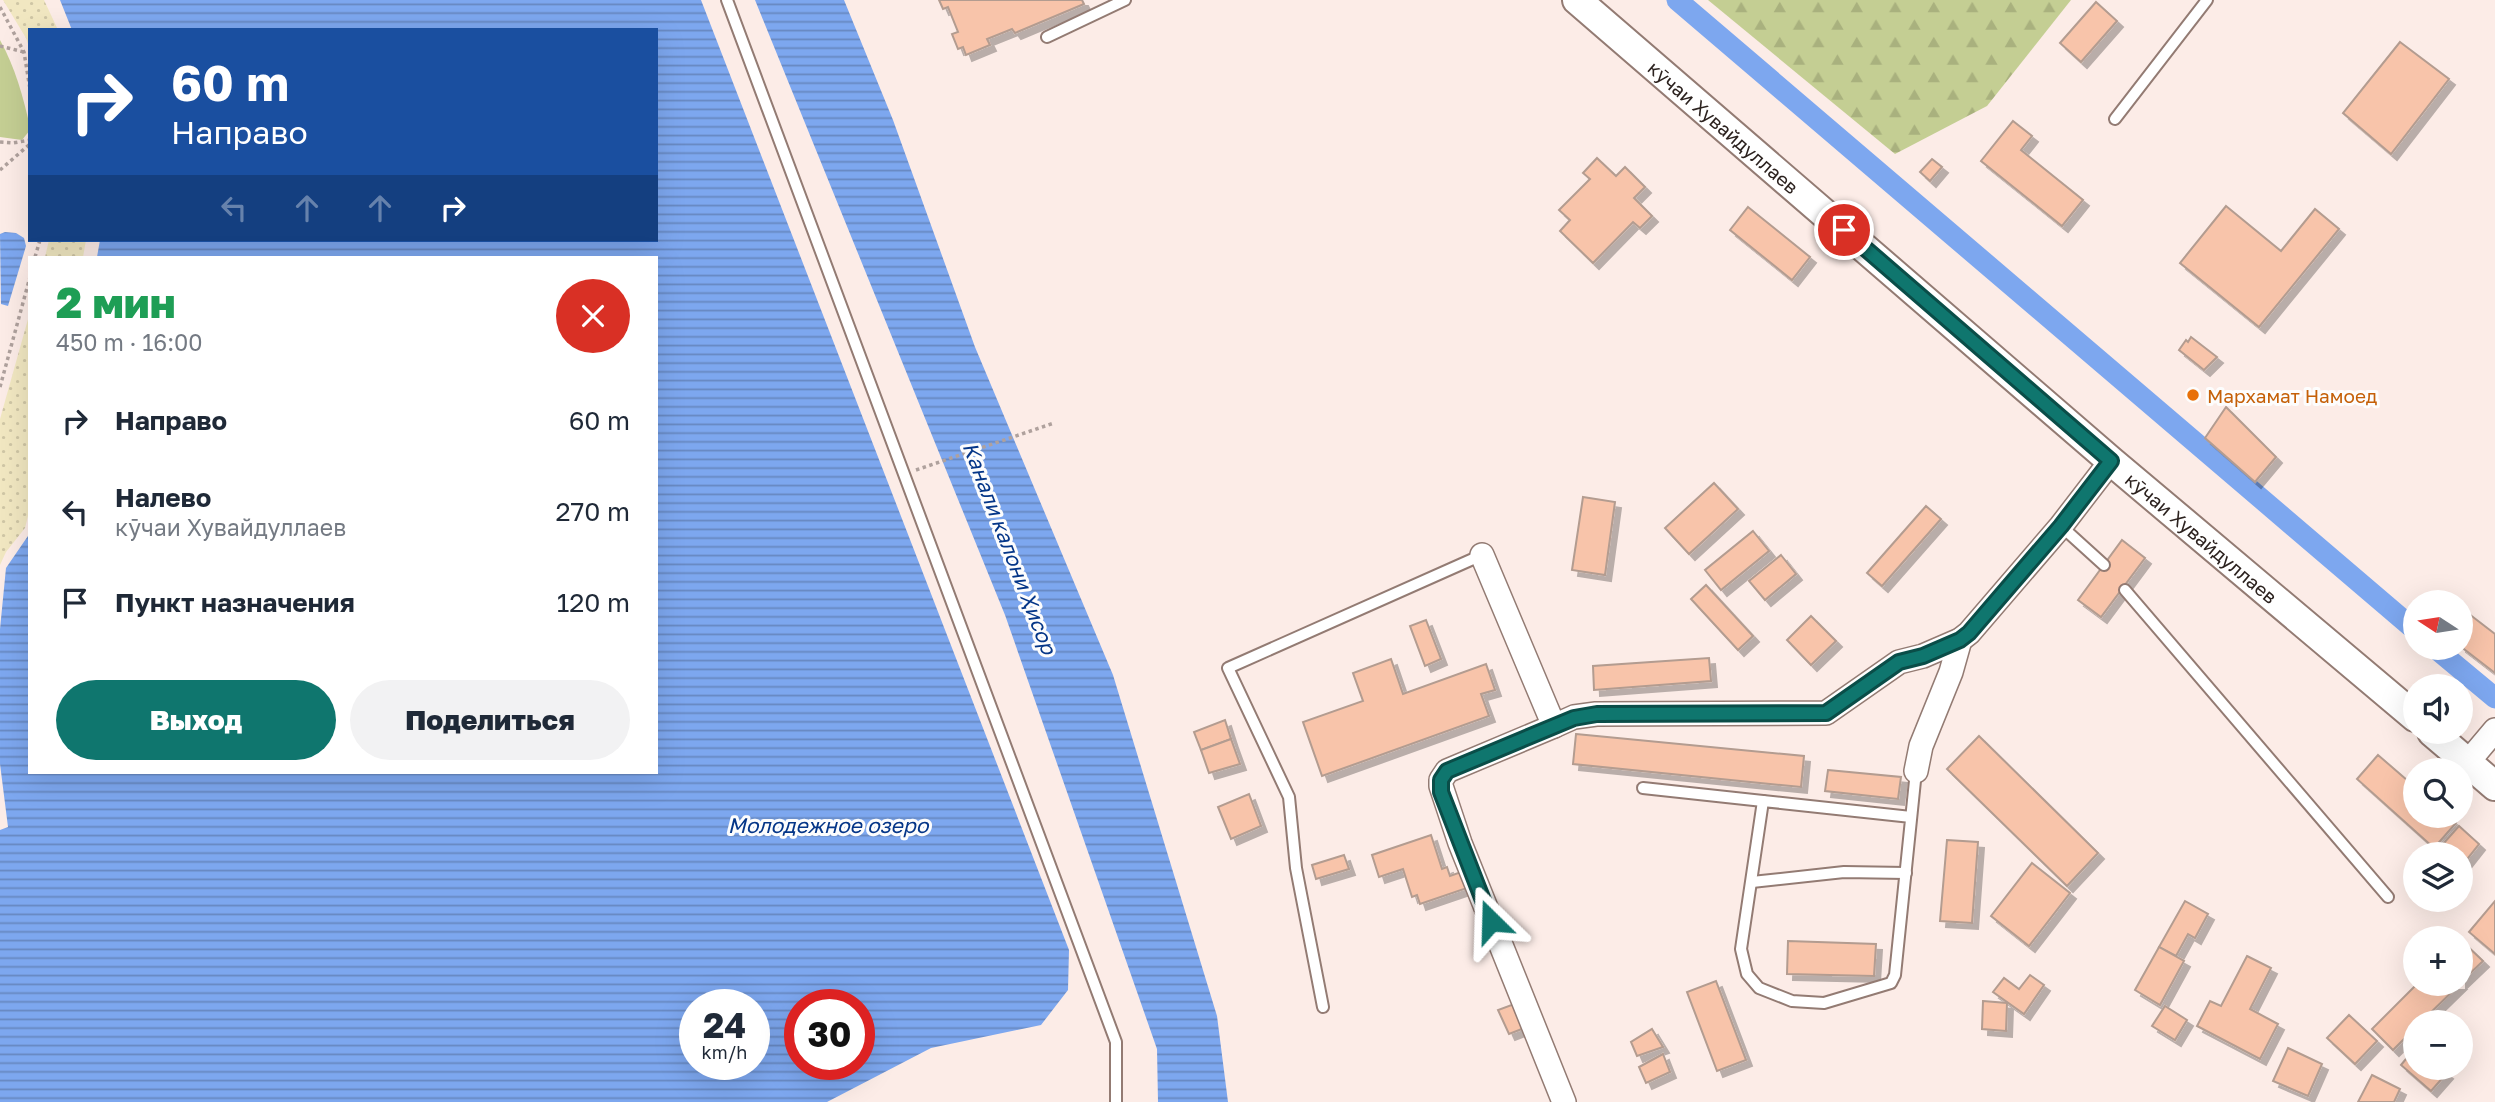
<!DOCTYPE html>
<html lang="ru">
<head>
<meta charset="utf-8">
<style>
  :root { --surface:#fff; --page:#f2f2f3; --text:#1f2937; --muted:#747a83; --accent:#0f766e }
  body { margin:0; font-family:"Golos Text",sans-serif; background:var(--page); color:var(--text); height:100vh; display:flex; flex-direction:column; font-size:26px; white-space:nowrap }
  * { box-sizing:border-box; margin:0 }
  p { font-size:23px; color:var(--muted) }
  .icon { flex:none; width:38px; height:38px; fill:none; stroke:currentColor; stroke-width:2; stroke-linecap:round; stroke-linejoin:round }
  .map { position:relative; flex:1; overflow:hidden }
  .side { position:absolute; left:28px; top:256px; width:630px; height:518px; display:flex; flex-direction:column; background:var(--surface); border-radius:0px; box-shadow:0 7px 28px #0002 }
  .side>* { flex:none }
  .hud { position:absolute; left:28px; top:28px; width:630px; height:214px; border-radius:0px; box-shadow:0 7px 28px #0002; background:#1a4fa0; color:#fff; overflow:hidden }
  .needle { width:46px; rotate:282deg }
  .controls { position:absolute; left:2403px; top:590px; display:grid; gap:14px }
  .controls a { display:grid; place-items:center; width:70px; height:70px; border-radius:50%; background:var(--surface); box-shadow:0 7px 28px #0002; font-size:35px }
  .speed { position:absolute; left:679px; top:989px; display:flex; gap:14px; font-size:35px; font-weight:700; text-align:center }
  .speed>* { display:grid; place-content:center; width:91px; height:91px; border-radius:50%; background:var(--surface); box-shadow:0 7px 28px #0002; line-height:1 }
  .speed small { font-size:18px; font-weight:400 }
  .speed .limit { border:10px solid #d22; background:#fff; color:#111 }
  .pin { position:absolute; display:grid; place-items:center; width:60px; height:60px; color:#fff; margin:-30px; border:4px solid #fff; border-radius:50%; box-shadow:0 2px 7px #0007 }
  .me { position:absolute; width:77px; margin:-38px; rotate:338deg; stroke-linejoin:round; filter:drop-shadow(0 0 5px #0008) }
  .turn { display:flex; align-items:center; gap:24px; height:147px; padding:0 28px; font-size:32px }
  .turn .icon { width:91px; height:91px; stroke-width:2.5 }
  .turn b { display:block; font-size:49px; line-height:60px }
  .lanes { display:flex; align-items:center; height:66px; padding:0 28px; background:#0003; justify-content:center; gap:35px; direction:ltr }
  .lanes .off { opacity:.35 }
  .round { display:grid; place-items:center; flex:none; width:74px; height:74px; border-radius:37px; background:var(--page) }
  .summary { display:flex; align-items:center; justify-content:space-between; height:119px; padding:0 28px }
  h1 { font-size:42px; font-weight:800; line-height:52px; color:#1e9e55 }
  .button { display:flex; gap:14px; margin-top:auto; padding:14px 28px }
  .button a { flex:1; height:80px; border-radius:42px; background:var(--accent); color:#fff; font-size:28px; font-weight:800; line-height:80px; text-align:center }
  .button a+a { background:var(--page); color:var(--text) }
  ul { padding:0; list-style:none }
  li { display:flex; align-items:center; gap:21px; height:91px; padding:0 28px }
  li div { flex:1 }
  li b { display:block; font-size:26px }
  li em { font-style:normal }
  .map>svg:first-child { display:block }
</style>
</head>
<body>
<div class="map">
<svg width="2495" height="1102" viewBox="0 0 2495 1102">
  <defs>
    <pattern id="forest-firs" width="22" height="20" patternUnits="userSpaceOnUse" patternTransform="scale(1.75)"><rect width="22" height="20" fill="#c4ce93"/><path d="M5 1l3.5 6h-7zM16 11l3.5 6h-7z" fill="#a9b17e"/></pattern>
    <pattern id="sand-dots" width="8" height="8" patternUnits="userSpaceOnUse" patternTransform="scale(1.75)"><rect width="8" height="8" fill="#f1e7c1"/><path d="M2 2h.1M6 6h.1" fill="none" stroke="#cfc6a5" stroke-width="1.8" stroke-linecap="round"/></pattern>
    <pattern id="water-rules" width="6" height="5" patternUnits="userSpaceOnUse" patternTransform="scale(1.75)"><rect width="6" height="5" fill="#7da7ef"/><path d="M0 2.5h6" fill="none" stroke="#6788c1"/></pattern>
    <filter id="shadow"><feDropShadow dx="6" dy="6" stdDeviation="0" flood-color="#0004"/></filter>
  </defs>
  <rect width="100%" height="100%" fill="#fcece7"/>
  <path fill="#c4ce93" d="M0,40c15,27 23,56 30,87v3l-8,10 -22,-3z"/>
  <path fill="url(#forest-firs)" d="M1708,0h363l-84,106 -92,48z"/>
  <g fill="url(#sand-dots)">
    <path d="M3,0h41l14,30h-28v20l-4,-12z"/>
    <path d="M49,240h37l-3,17h-38z"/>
    <path d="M30,312v196l-5,20 -19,24 -6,13v-146z"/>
  </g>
  <g fill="url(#water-rules)" fill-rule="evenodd">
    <path d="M60,0h641l368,950 -1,40 -27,35 -110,23 -104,54h-827v-272l8,-3 -8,-63v-135l6,-61 24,-35v239h626v-515h-559l3,-17h556v-210h-584zM695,1004h59v60h-59zM800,1004h59v60h-59z"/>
    <path d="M755,0h89l49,120 82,227 138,328 104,341 11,86h-70l-1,-53 -152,-434z"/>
    <path d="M5,232l11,1 8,5 2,8 -18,60 -7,-2 -1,-70z"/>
  </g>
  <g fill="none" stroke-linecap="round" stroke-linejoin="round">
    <g stroke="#7da7ef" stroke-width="21">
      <path d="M1677,0l738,630"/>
      <path d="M2435,648l60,50"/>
    </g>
  </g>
  <g fill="#f8c4aa" stroke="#b39c90" stroke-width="2" filter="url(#shadow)">
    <path d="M939,0h143l2,4 -69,29 -3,-4 -25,10 3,6 -24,10 -3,-8 -5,2 -6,-15 6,-2 -10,-25 -5,2z"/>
    <path d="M2096,2l21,19 -36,41 -21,-19z"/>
    <path d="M2400,42l49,37 -58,75 -48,-41z"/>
    <path d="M2013,121l19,15 -11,14 62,50 -21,26 -81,-65z"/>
    <path d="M1597,158l19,18 9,-9 20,20 -11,11 18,18 -12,12 -7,-6 -40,41 -33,-32 10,-11 -11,-10 31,-31 -7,-6z"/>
    <path d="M1932,159l10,8 -12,14 -10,-9z"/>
    <path d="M2226,206l55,45 34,-42 24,20 -80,98 -79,-64z"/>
    <path d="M1748,207l62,50 -18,23 -62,-50z"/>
    <path d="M2191,337l26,20 -13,13 -25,-20 7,-10 2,2z"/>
    <path d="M2226,407l50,50 -21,25 -50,-44z"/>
    <path d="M1714,483l24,26 -49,45 -24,-26z"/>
    <path d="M1583,497l32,5 -10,73 -33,-5z"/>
    <path d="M1926,506l15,13 -59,67 -15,-13z"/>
    <path d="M1753,531l16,20 -48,39 -16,-20z"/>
    <path d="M2122,540l23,18 -44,59 -23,-17z"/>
    <path d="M1781,555l15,19 -31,26 -16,-19z"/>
    <path d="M1706,585l47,51 -15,14 -47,-51z"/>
    <path d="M2460,607l35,27v39l-35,-27z"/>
    <path d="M1811,616l25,25 -25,24 -24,-25z"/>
    <path d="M1426,620l15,39 -16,7 -15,-40z"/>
    <path d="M1709,658l2,23 -117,9 -1,-24z"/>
    <path d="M1391,659l12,35 83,-30 9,26 -14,4 8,22 -167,60 -19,-54 60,-21 -10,-28z"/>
    <path d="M1225,720l6,19 -30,11 -7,-18z"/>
    <path d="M1576,734l228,22 -3,31 -228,-23z"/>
    <path d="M1979,736l119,117 -31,33 -120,-117z"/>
    <path d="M1231,739l9,25 -31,9 -8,-23z"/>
    <path d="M2378,755l37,32v29h32l9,7 -22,25 -77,-69z"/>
    <path d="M1828,770l73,7 -3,22 -73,-8z"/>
    <path d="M1249,794l12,32 -30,13 -13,-32z"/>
    <path d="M2459,826l20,18 -15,19 -4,-3v-6h-6l-11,-10z"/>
    <path d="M1431,835l11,34 5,-2 3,9 14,-5 6,16 -50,17 -3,-9 -5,2 -9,-28 -24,8 -7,-22z"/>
    <path d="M1947,840l31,2 -6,81 -32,-2z"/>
    <path d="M1344,855l5,14 -33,10 -4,-14z"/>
    <path d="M2032,863l38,30 -41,53 -38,-30z"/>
    <path d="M2185,901l23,13 -13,24 -7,-4 -12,22 -17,-9z"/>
    <path d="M2495,901v53l-26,-22z"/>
    <path d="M2461,940l22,21 -23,22v-42z"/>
    <path d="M1788,941l88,3 -2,32 -87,-2z"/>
    <path d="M2159,947l25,14 -24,44 -25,-15z"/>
    <path d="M2247,956l24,12 -21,41 28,15 -18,35 -63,-33 13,-25 11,5z"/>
    <path d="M2030,975l14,10 -20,29 -31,-22 11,-14 15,11z"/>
    <path d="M1716,981l30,79 -29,11 -30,-79z"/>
    <path d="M2417,984h43l-39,38h-6v6l-22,22 -21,-21z"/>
    <path d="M1983,1001l24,2 -1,28 -24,-2z"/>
    <path d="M1517,1003l10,24 -18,7 -11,-24z"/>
    <path d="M2165,1006l22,14 -12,20 -23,-14z"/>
    <path d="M2349,1015l28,26 -22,23 -28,-26z"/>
    <path d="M1652,1029l11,18 -26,9 -6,-14z"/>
    <path d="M2288,1048l34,16 -14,32 -35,-15z"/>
    <path d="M2415,1048v20h25l7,5 -16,18 -30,-26z"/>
    <path d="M1663,1054l7,18 -24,11 -7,-16z"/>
    <path d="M2372,1075l28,14 -6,13h-36z"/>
  </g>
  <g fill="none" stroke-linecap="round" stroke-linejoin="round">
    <defs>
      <g id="service">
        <path d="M727,0l389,1042v60"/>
        <path d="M1047,37l78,-37"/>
        <path d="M2115,119l92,-119"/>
        <path d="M2061,526l43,39"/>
        <path d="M2125,590l263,307"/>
        <path d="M1643,788l120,13"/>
        <path d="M1911,817l-148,-16 -22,148 6,25 12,14 33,13 32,2 67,-20 4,-8 21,-204"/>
        <path d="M1752,882l92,-10 62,1"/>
        <path d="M1323,1007l-27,-139 -7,-71 -61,-129 254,-113"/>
      </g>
      <g id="minor">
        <path d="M1482,555l72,171 20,-9 22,-3 230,-1 73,-51 24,-6 37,-16 9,-7 92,-107 50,-65"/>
        <path d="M1554,726l-107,45 -6,9v6l19,57 104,259"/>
        <path d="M2468,762l27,-32"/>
        <path d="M1916,771l5,-25 30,-74 9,-32"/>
      </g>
      <g id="tertiary">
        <path id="s1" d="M1577,0l534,461 304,256"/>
        <path d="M2432,732l63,54"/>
      </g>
    </defs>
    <use href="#service" stroke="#937b73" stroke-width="14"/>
    <use href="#minor" stroke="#937b73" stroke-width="26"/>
    <use href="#tertiary" stroke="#937b73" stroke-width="32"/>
    <g stroke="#afa19d" stroke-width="3.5" stroke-dasharray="3.5 3.5" stroke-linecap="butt">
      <path d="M0,7l24,45 6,37"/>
      <path d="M0,46l24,6"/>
      <path d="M0,142l13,1 17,-3"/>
      <path d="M0,170l30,-26"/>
      <path d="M35,257l5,-17"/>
      <path d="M0,387l30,-110"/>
      <path d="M916,470l138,-47"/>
    </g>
    <use href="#service" stroke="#fff" stroke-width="10"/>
    <use href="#minor" stroke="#fff" stroke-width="23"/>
    <use href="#tertiary" stroke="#fff" stroke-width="28"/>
  </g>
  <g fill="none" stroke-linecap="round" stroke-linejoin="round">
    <defs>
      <path id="route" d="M1491,921l-50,-129v-12l6,-9 127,-53 23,-4 229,-1 73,-51 24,-6 37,-16 9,-7 92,-107 50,-65 -267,-231"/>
    </defs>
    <use href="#route" stroke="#0a4d48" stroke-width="18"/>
    <use href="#route" stroke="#0f766e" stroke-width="12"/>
  </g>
  <circle fill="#e8710a" stroke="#fdfdfd" stroke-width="2.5" cx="2193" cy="395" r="7"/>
  <g text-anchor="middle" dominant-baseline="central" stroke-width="6" stroke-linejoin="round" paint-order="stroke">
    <g font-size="19" fill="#2c221f" stroke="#fdfdfd">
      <text stroke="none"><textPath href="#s1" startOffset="194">кӯчаи Хувайдуллаев</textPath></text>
      <text stroke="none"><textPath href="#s1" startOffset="824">кӯчаи Хувайдуллаев</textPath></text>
    </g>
    <g font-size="19" fill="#c56008" stroke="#fdfdfd" text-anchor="start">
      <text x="2207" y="395">Мархамат Намоед</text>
    </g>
    <g font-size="21" font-style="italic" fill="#053688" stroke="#fdfdfd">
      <text transform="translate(1010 548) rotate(69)">Канали калони Ҳисор</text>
      <text x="828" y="825">Молодежное озеро</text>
    </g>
  </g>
</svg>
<div class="controls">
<a><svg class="needle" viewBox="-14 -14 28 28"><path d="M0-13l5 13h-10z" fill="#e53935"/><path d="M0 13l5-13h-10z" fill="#747a83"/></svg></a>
<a><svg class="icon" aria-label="sound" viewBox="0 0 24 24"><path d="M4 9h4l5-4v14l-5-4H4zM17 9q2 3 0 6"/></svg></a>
<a><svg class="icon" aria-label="search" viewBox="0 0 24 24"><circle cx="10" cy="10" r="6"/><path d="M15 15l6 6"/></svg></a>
<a><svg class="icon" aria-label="layers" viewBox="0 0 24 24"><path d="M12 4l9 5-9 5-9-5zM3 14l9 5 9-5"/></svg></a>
<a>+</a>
<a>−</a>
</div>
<div class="speed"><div>24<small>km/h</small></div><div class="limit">30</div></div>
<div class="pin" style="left:1844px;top:230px;background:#d93025"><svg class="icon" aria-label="arrive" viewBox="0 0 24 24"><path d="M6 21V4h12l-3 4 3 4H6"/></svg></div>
<svg class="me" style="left:1491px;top:921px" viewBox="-20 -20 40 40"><path d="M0-17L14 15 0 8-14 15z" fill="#0f766e" stroke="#fff" stroke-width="4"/></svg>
<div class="hud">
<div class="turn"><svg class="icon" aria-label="right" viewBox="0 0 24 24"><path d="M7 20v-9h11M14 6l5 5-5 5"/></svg><div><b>60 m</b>Направо</div></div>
<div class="lanes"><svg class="icon off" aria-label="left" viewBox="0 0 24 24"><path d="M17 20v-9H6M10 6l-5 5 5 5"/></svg><svg class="icon off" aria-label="ahead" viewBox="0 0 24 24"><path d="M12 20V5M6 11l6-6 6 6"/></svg><svg class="icon off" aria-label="ahead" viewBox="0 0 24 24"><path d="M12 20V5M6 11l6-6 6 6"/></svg><svg class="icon" aria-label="right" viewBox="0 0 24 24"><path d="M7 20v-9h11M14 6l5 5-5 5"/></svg></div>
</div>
<section class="side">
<div class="summary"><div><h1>2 мин</h1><p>450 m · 16:00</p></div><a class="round" style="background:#d93025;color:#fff"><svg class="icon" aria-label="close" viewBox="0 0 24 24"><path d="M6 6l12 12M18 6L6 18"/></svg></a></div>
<ul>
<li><svg class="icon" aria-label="right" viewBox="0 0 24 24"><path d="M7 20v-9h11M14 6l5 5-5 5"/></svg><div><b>Направо</b></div><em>60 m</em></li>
<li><svg class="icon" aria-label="left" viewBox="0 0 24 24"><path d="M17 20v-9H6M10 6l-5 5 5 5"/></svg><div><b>Налево</b><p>кӯчаи Хувайдуллаев</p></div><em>270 m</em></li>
<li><svg class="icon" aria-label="arrive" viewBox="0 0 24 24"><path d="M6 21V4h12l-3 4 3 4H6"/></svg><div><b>Пункт назначения</b></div><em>120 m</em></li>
</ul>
<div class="button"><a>Выход</a><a>Поделиться</a></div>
</section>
</div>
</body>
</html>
